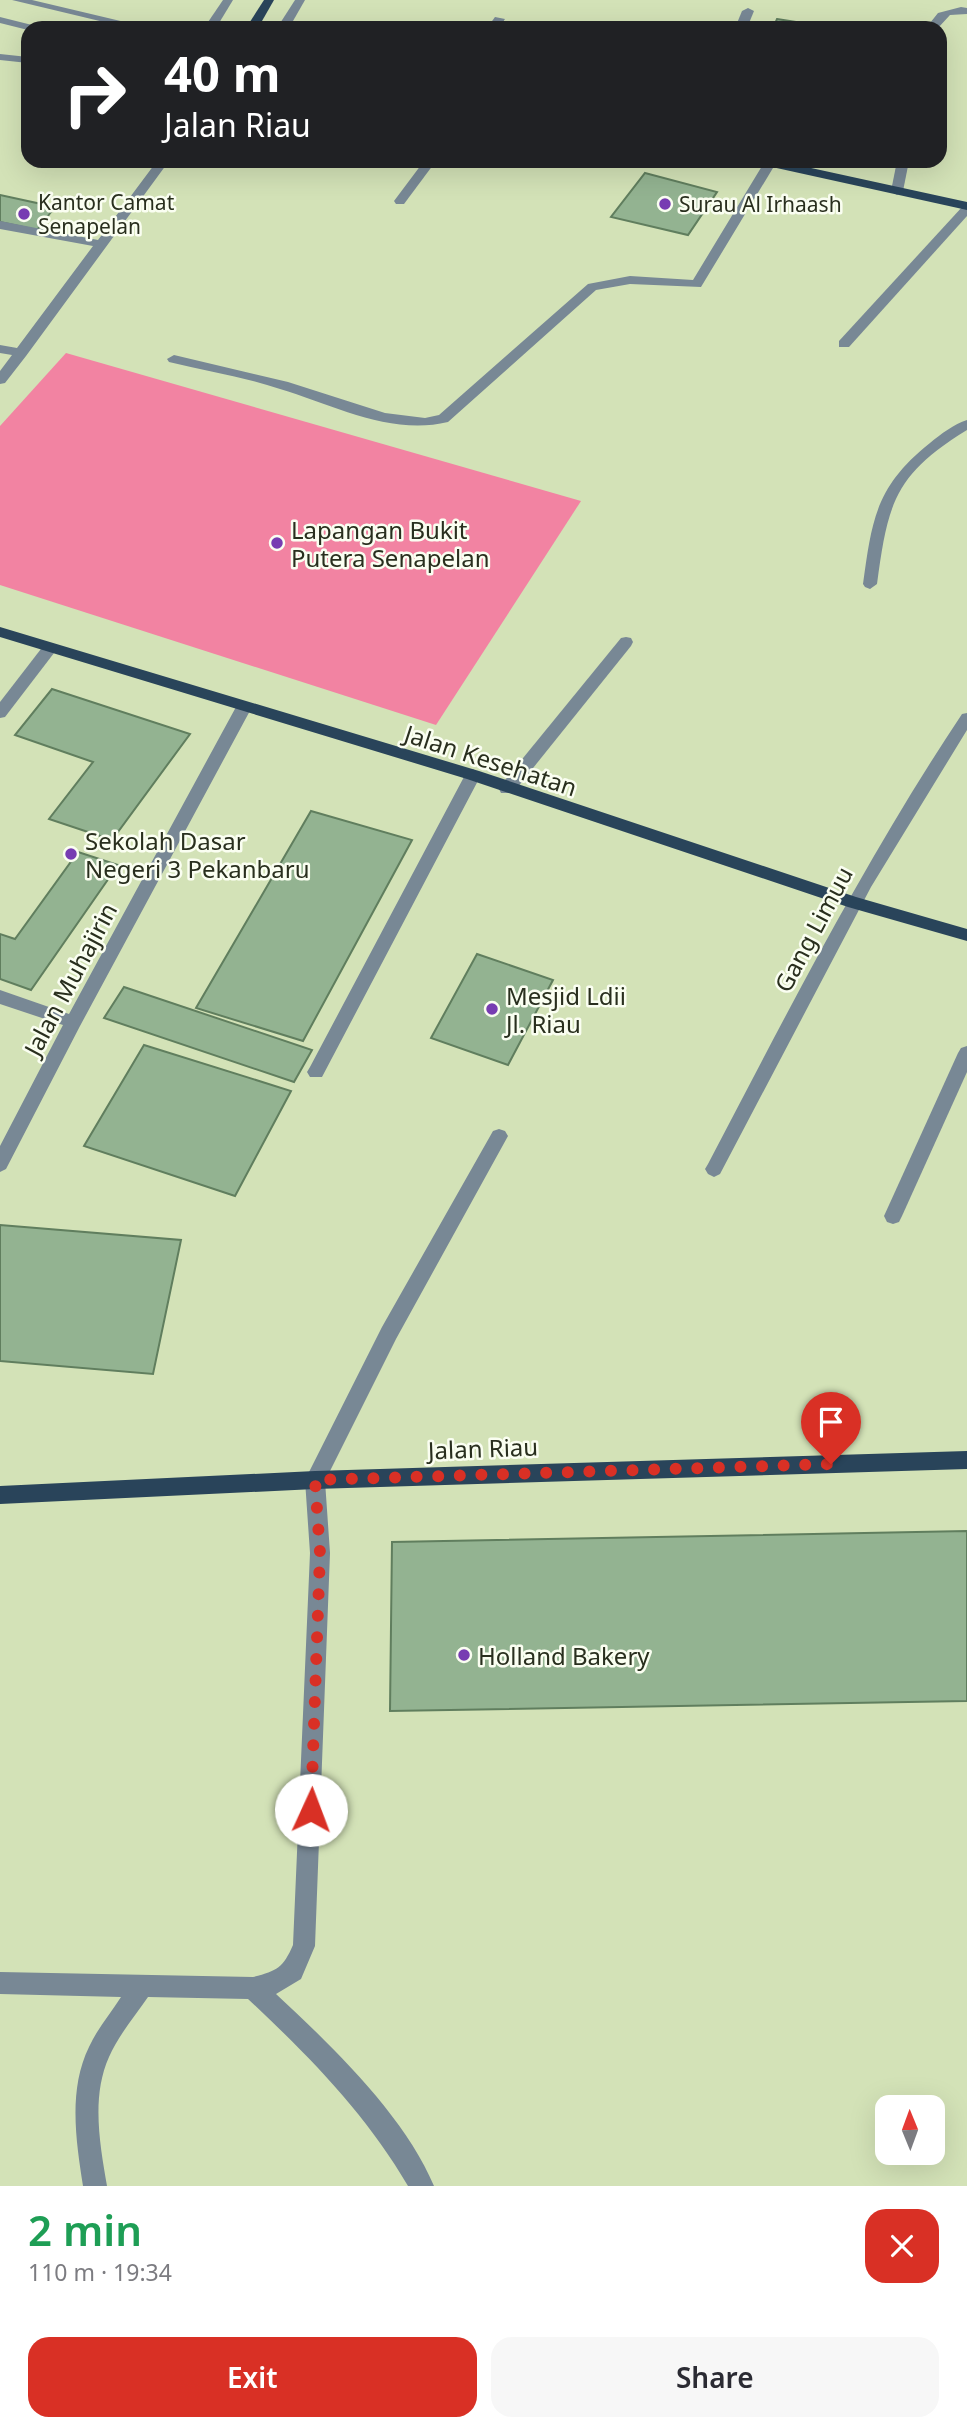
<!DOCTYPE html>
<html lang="en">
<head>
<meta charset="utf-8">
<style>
  :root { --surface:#fff; --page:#f7f7f7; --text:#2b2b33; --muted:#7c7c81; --accent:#d93025 }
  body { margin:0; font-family:"Noto Sans",sans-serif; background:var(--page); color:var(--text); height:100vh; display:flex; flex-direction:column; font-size:26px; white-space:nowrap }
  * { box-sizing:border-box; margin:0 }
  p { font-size:23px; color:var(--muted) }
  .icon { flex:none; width:38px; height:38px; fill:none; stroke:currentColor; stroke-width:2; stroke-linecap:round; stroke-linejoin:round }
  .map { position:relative; height:2186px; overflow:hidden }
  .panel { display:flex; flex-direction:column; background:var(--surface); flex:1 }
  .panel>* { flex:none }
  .banner { position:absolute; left:21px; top:21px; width:926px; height:147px; border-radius:21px; box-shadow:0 7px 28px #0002; background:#202124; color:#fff; overflow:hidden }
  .needle { width:46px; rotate:359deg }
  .buttons { position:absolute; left:875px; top:2095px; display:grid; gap:14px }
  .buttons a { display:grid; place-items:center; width:70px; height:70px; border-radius:14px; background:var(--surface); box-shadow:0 7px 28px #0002; font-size:35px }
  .pin { position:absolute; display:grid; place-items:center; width:60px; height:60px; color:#fff; margin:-72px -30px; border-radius:50% 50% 50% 0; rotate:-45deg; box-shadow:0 0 7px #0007 }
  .pin .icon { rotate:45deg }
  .me { position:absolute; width:77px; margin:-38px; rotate:2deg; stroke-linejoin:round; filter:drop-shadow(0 0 5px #0008) }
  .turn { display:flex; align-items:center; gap:24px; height:147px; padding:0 28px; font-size:32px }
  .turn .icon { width:91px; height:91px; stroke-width:2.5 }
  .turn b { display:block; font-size:49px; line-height:60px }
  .round { display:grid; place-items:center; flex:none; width:74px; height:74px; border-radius:21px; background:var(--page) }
  .overview { display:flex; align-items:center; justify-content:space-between; height:119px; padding:0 28px }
  h1 { font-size:42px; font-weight:600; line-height:52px; color:#1e9e55 }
  .button { display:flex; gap:14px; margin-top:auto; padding:14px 28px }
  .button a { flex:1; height:80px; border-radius:21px; background:var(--accent); color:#fff; font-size:28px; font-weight:600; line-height:80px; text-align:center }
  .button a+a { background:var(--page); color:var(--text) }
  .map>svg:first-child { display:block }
</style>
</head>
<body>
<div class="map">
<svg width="967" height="2186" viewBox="0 0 967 2186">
  <rect width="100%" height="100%" fill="#d3e2b7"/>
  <path fill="#f283a2" d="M66,353l515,148 -145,224 -436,-140v-159z"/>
  <g fill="#93b391" stroke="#607e5e" stroke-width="2">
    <path d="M777,19l57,9h-61z"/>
    <path d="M645,173l72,19 -29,43 -77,-18z"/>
    <path d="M0,195l55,12 -18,23 -37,-8z"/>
    <path d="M52,689l138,45 -78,106 -63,-21 44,-57 -78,-27z"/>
    <path d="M311,811l101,29 -109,201 -107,-33z"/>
    <path d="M78,852l40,13 -87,125 -31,-11v-45l15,5z"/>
    <path d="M477,954l76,26 -45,85 -77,-27z"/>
    <path d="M124,987l188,63 -18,32 -190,-64z"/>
    <path d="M144,1045l147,46 -56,105 -151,-50z"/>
    <path d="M0,1225l181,15 -28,134 -153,-13z"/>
    <path d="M967,1531v170l-577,10 2,-169z"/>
  </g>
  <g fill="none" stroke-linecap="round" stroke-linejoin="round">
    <g fill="#788895" fill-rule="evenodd">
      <path d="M12,0h20l118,28h-21z"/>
      <path d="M223,0h10l-17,28h-12z"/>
      <path d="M295,0h10l-16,28h-12z"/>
      <path d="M961,7l6,1v6l-17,1 -12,13h-12l12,-15z"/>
      <path d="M748,8l6,3 -7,17h-12l7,-17z"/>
      <path d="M0,17l36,9 2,2h-10v2l-28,-7z"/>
      <path d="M495,17l10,2 -6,9h-12z"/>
      <path d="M0,54l28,3v6l-28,-3z"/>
      <path d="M157,161h12l-143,195 -21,27 -5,1v-13l12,-16 -12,-2v-8l17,3 76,-102 -93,-17v-8l98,19z"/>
      <path d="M424,161h12l-32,43h-8l-2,-3z"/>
      <path d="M765,161l11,2 -75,124 -71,-3 -34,6 -148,132c-57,14 -115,-17 -168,-33 -36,-12 -74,-18 -111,-27l-2,-3 7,-4 114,27 97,31 40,5 14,-3 149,-131 42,-8 63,4z"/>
      <path d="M897,161h12l-6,30 -6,4 -6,-4z"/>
      <path d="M967,205v11l-118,131h-10v-6l124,-135z"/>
      <path d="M967,420v10c-73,45 -79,73 -90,154l-7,5 -5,-2 -2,-3c9,-65 13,-98 67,-141 11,-9 24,-19 37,-23z"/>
      <path d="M626,637l5,1 2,4 -2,4 -118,147h-12l-2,-4 2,-4 120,-147z"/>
      <path d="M49,644l7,5 -2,4 -49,64 -5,1v-16l44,-57z"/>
      <path d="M244,702l8,5 -172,319 -74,143 -6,3v-26l63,-121 -63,-21v-14l69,24 167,-307z"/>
      <path d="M967,713v17l-96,157 -151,287 -6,3 -6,-3 -3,-5 3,-5c80,-153 158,-306 254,-450z"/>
      <path d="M473,769l8,6 -159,302h-12l-3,-5 3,-5 155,-292z"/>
      <path d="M967,1046v26l-65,144 -3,6 -6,2 -6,-2 -3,-6 74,-163 3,-5z"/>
      <path d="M499,1129l6,2 3,5 -112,203 -71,142 5,72 -15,393 -14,33 -25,15c55,51 129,122 158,192h-26c-42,-72 -99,-130 -160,-187l-100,-2c-13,19 -30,39 -39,60 -18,40 -9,88 -2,129h-24c-7,-45 -15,-96 6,-139 8,-18 22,-34 32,-50l-121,-3v-22l253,5c24,-6 30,-9 40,-32l17,-392 -5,-73 77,-153 111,-196z"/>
    </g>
    <g fill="#29445a" fill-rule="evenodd">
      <path d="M264,0h10l-16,28h-12z"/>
      <path d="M757,161h22l188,41v8l-204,-45z"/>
      <path d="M0,627l479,144 377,126 111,32v12l-119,-34 -381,-128 -467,-142z"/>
      <path d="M967,1451v18l-652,20 -315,15v-18l315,-15z"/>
    </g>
  </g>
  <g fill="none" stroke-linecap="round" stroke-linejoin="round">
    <path stroke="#d93025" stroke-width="12" stroke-dasharray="0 21.6" d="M311,1810l9,-257 -5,-73 516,-16"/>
  </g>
  <g fill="#773cb2" stroke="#fafef1" stroke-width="2.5">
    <circle cx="665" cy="204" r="7"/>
    <circle cx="24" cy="214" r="7"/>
    <circle cx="277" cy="543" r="7"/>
    <circle cx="71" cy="854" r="7"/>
    <circle cx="492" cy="1009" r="7"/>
    <circle cx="464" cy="1655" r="7"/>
  </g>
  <g text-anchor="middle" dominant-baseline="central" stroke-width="5" stroke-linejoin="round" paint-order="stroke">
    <g font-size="21" fill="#292f1e" stroke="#fafef1" text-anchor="start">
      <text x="38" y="202">Kantor Camat<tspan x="38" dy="24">Senapelan</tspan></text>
      <text x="679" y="204">Surau Al Irhaash</text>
    </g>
    <g font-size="24" fill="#292f1e" stroke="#fafef1" text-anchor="start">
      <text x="291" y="529">Lapangan Bukit<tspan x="291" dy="28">Putera Senapelan</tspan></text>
      <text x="85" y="840">Sekolah Dasar<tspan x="85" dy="28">Negeri 3 Pekanbaru</tspan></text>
      <text x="506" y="995">Mesjid Ldii<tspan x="506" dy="28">Jl. Riau</tspan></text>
      <text x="478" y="1655">Holland Bakery</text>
    </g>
    <g font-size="24" fill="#292f1e" stroke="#fafef1">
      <text transform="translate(491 760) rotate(18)">Jalan Kesehatan</text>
      <text transform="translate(813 929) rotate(-62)">Gang Limuu</text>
      <text transform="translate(70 979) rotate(-62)">Jalan Muhajirin</text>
      <text transform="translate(483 1448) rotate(-2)">Jalan Riau</text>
    </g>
  </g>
</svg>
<div class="buttons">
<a><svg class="needle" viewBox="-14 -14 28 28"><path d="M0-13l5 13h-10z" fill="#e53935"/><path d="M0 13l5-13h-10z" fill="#7c7c81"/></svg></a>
</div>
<div class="pin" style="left:831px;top:1464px;background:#d93025"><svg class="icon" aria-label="arrive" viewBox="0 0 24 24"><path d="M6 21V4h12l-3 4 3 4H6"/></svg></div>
<svg class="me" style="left:311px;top:1810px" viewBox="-20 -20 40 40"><circle r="19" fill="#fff"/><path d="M0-13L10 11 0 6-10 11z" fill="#d93025"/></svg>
<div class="banner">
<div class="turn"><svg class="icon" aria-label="right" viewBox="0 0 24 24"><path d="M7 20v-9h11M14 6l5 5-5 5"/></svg><div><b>40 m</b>Jalan Riau</div></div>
</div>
</div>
<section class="panel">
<div class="overview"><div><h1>2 min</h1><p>110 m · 19:34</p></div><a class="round" style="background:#d93025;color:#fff"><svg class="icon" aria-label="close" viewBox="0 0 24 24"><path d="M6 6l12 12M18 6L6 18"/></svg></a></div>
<div class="button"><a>Exit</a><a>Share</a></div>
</section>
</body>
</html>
